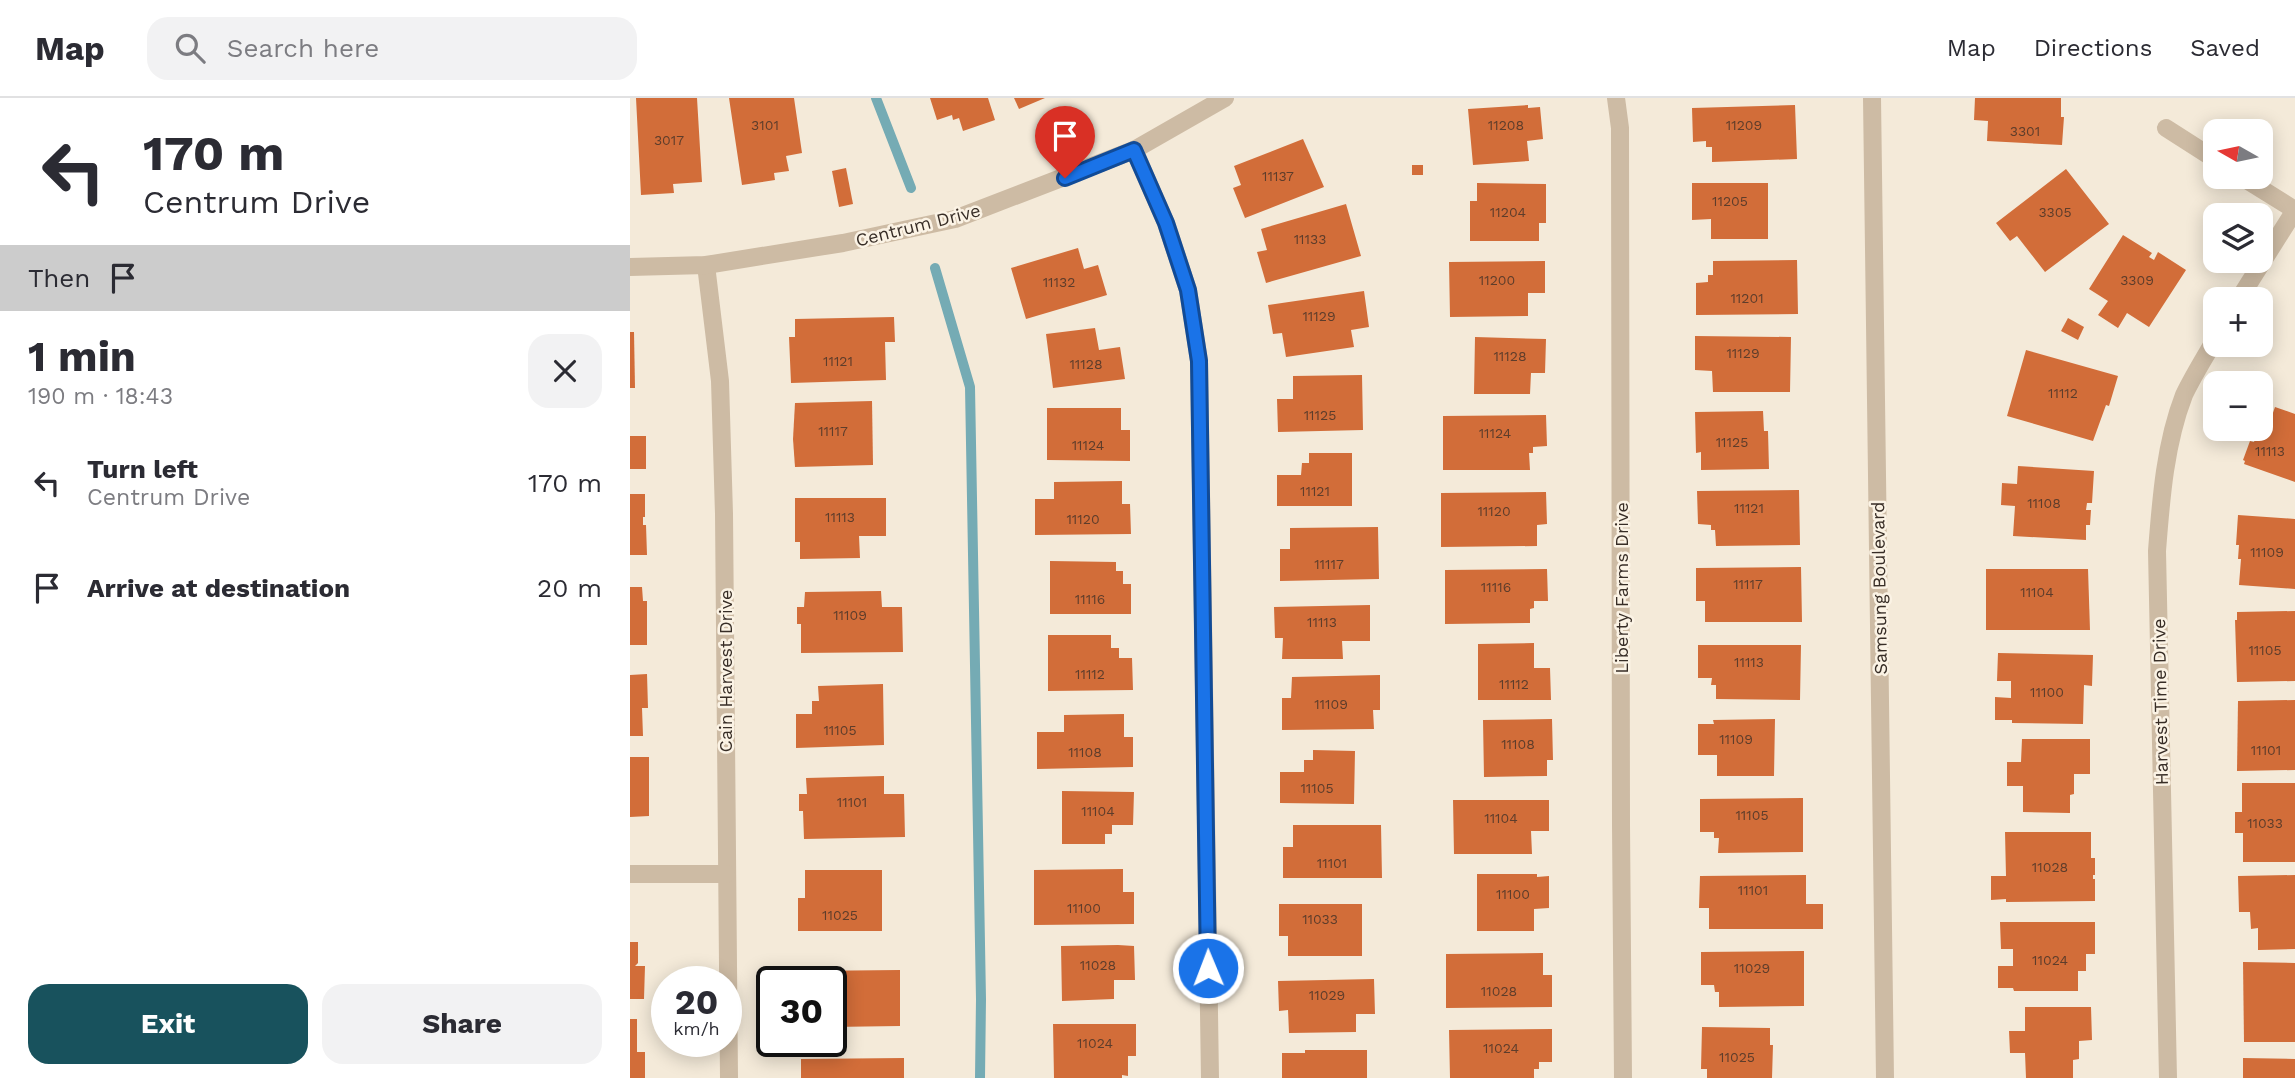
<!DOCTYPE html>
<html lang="en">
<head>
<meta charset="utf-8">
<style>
  :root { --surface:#fff; --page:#f2f2f3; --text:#2b2b33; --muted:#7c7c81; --line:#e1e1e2; --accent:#18525d }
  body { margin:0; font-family:"Work Sans",sans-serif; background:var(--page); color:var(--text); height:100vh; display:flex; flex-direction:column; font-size:26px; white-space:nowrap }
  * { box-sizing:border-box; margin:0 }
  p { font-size:23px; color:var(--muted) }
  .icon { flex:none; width:38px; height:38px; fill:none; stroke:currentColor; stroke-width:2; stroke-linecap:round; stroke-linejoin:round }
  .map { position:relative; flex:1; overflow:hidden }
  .details { display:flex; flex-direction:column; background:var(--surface); width:630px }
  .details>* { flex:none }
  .guide { background:#fff; color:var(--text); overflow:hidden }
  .needle { width:46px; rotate:279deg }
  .tools { position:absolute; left:1573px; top:21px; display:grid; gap:14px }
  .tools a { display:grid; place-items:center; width:70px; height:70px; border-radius:14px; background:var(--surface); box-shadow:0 4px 18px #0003; font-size:35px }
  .speed { position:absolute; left:21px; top:868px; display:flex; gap:14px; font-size:35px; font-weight:700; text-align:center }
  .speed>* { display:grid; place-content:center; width:91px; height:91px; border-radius:50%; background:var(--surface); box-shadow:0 4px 18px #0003; line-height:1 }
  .speed small { font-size:18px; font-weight:400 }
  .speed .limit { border:4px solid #111; border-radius:10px; background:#fff; color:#111 }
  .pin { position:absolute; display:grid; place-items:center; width:60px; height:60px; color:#fff; margin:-72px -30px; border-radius:50% 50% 50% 0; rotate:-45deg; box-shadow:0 0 7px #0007 }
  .pin .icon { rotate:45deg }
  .me { position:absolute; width:77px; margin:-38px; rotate:359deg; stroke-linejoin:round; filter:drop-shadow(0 0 5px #0008) }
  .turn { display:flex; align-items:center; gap:24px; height:147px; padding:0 28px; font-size:32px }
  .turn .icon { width:91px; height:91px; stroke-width:2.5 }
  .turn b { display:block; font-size:49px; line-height:60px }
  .then { display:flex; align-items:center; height:66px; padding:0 28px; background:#0003; gap:14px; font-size:26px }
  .round { display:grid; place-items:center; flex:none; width:74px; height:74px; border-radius:21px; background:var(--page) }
  .headline { display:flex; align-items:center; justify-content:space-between; height:119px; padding:0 28px }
  h1 { font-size:42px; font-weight:700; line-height:52px }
  .button { display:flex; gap:14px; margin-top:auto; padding:14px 28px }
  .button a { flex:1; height:80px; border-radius:21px; background:var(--accent); color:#fff; font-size:28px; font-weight:700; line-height:80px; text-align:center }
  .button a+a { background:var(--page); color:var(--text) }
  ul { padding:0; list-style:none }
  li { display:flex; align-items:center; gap:21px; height:105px; padding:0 28px }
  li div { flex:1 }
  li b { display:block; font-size:26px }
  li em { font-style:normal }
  header { display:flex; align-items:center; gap:42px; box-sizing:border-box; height:98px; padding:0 35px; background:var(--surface); border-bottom:2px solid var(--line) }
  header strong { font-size:33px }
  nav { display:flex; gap:38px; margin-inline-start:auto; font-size:24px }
  .search { width:490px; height:63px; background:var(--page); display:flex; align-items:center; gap:18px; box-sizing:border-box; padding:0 24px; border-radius:21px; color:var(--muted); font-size:26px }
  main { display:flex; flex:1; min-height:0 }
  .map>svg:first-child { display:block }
</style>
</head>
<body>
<header>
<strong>Map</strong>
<div class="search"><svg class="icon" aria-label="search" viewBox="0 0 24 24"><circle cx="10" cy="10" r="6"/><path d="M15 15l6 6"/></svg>Search here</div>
<nav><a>Map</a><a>Directions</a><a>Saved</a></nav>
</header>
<main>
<section class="details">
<div class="guide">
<div class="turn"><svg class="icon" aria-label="left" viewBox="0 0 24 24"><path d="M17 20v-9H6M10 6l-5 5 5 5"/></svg><div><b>170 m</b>Centrum Drive</div></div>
<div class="then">Then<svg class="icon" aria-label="arrive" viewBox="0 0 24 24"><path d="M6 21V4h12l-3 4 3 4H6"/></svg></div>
</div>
<div class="headline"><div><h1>1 min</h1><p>190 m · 18:43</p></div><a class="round"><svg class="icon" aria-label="close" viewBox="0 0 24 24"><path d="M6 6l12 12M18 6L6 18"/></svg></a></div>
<ul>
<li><svg class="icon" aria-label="left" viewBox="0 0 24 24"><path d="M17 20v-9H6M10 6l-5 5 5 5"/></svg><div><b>Turn left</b><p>Centrum Drive</p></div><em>170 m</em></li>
<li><svg class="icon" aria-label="arrive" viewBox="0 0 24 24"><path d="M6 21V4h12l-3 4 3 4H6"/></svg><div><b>Arrive at destination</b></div><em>20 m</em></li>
</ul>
<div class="button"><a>Exit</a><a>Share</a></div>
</section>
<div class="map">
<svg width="1665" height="980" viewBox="0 0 1665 980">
  <rect width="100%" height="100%" fill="#f4ead9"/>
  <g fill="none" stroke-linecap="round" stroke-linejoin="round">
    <g stroke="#75abb4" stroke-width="10">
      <path d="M246,0l35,90"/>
      <path d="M305,170l35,119 11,612 -1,79"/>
    </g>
  </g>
  <g fill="#d26d39">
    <path d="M6,0h61l5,84 -29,2 1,9 -33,2z"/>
    <path d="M99,0h65l8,55 -16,3 3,15 -15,2 1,7 -33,5z"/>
    <path d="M300,0h58l7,22 -32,11 -4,-13 -6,2 -1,-5 -15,5z"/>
    <path d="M384,0h31l-26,11z"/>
    <path d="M1345,0h86v19h3l-2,28 -75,-4 1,-20 -14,-1z"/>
    <path d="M898,7v3l12,-1 3,32 -16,2 2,20 -56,4 -5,-56z"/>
    <path d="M1165,7l2,54 -85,3v-15h-6v-6l-13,1 -1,-34z"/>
    <path d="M673,41l21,48 -79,31 -12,-30 8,-3 -7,-19z"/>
    <rect x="782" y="67" width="11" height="10"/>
    <path d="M216,70l7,36 -14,3 -7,-36z"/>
    <path d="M1436,71l43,55 -64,48 -28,-36 -7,5 -14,-18z"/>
    <path d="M847,85l69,1v39h-7v18h-69v-40h7z"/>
    <path d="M1062,85h76v56h-57v-20l-19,1z"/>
    <path d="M716,106l15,52 -95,27 -9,-31 10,-2 -6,-21z"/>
    <path d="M1493,137l29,18 -3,4 5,3 4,-8 28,18 -37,57 -22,-14 -9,15 -20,-13 10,-14 -19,-12z"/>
    <path d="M448,150l6,21 14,-4 9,30 -81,24 -15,-51z"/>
    <path d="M1167,162l1,54 -102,1v-32l12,-1v-7h5v-14z"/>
    <path d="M915,163v32h-17v23l-78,1 -1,-55z"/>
    <path d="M734,193l5,36 -18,3 3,17 -68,10 -4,-24 -9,1 -5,-29z"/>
    <path d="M264,219l1,25h-10l1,38 -95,3 -2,-46h6v-18z"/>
    <path d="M1438,220l16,9 -6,13 -17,-9z"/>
    <path d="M465,230l4,22 21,-3 5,32 -72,9 -7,-54z"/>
    <path d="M0,234h4l1,56h-5z"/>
    <path d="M1065,238l96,1 -1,55h-77l-1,-21 -17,-1z"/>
    <path d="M845,239l71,2 -1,34h-14l-1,21h-56z"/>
    <path d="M1396,252l92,26 -9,30 -3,-1 -13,36 -86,-25z"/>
    <path d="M732,277l1,55 -85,2 -1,-33h16v-23z"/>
    <path d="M242,303l1,64 -78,2 -2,-28 2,-36z"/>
    <path d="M1645,309l20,7v68l-51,-18 1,-3 -2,-1 7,-19 4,1 4,-12 7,2 2,-2z"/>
    <path d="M417,310h74v22h9v31l-83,-1z"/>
    <path d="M1133,313l1,20h4l1,38 -68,1v-18l-5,1 -1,-41z"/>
    <path d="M916,317l1,31 -14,1v6h-4l1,17h-87v-54z"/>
    <rect x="0" y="338" width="16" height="33"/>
    <path d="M679,355h43v53h-75v-31h24l1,-12h7z"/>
    <path d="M1388,368l76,5 -2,32h-5l-1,7h5l-1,15h-4v15l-73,-4 2,-30 -14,-1 1,-22 15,1z"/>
    <path d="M492,383v23h8l1,30 -96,1v-36h19v-17z"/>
    <path d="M1169,392l1,55 -84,1 -1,-16h-4v-5l-13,-1 -1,-33z"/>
    <path d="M916,394l1,32 -10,1v21l-96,1v-54z"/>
    <path d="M0,396h15v23h-2v8h3l1,30h-17z"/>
    <path d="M165,400h91v38h-27l1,22 -60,1v-17h-5z"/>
    <path d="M1608,417l57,4v70l-56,-4 2,-26h-3l1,-14h-3z"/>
    <path d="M748,429l1,52 -99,2v-32h10v-21z"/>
    <path d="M420,463l66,1v9h7v13h8v30h-81z"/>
    <path d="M1171,469l1,55h-97v-21h-9v-33z"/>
    <path d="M917,471l1,32h-14v7l-4,1v14l-85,1v-54z"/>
    <path d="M1356,471h102l2,61h-104z"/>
    <path d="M0,489h12l1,14h4v44h-17z"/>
    <path d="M251,493l1,16h20l1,45 -102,1v-29h-4v-17h7l1,-15z"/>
    <path d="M740,507v36h-28l1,18h-61l1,-21h-8l-1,-31z"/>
    <path d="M1665,513v70l-58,1 -2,-62h2v-8z"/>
    <path d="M418,537h63v13h8v10h13l1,32 -85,1z"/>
    <path d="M904,545v25h16l1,32h-73v-56z"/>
    <path d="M1068,547h103l-1,55 -84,-1v-14h-5l1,-7h-14z"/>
    <path d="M1368,555l95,2 -1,31 -8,-1 -1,39 -71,-1v-3h-17v-23l16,1v-17h-14z"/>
    <path d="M17,576l1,34h-6l1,28h-13v-61z"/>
    <path d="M750,577v35h-7l1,19 -92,1v-32h9l1,-21z"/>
    <path d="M253,586l1,61 -88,3v-34h16v-13h7l-1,-15z"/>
    <path d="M1665,602v70l-58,1 1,-70z"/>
    <path d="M494,616v23h9v30l-96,2v-37h27v-17z"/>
    <path d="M922,621l1,41h-6v16l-63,1 -1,-57z"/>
    <path d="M1145,621l-1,57h-57v-21h-19v-31h16l-1,-4z"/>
    <path d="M1392,641h68v35h-16v20l-4,1v18l-47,-1v-26h-16v-24h14z"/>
    <path d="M683,652l42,1 -1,53 -74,-1v-31h24v-12h9z"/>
    <path d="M0,659h19v59l-19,1z"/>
    <path d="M254,678v18h20l1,43 -101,2 -1,-28h-4v-17h8l-1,-16z"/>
    <path d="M1612,685h53v79h-52v-29h-8v-21h7z"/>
    <path d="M432,693l72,1 -1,33h-21v9h-7v10h-43z"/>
    <path d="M1173,700v54l-85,1 1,-15h-5v-6h-14v-33z"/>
    <path d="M823,702h96v31h-18l1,23h-78z"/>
    <path d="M663,727h88l1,53h-99v-31h10z"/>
    <path d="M1375,734h86v26h4v17h-2v4h2v22l-89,1v-3l-15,1v-24h15z"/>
    <path d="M493,771v23h11v32l-100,1v-55z"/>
    <path d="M175,772h77v61h-84v-33h7z"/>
    <path d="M847,776h60v3l12,-1v32l-15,1v22h-57z"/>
    <path d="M1176,777v29h17v25h-114v-21h-10l1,-32z"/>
    <path d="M1665,777v74l-37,1v-22l-7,1 -1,-17h-11l-1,-36z"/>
    <path d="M649,806h83v52h-74v-20h-9z"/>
    <path d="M1370,824h95v32h-9v17h-8v20h-64l-1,-3h-15v-22h15v-17h-12z"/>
    <path d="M0,844h8v21l-3,3h10l-1,33h-14z"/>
    <path d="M488,847l16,1 1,34h-21v19l-52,2 -1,-55z"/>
    <path d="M1174,853v55l-85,1v-15h-4l-1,-7h-13v-33z"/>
    <path d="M913,855v22h9v32l-106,1v-54z"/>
    <path d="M1613,864l52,1v79h-51z"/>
    <path d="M270,872v56l-69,1v-45h-28v-11z"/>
    <path d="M744,881l1,35h-19v18l-67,1 -1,-23 -9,1 -1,-30z"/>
    <path d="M1395,909h66l1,33 -13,1v18l-6,1v18h-47l-1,-25h-15l-1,-22h16z"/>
    <path d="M0,921h7v33h8v26h-15z"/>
    <path d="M423,926h83v32h-8v20l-6,-1v3h-68z"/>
    <path d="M1072,929l68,1v17h3l-1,33h-65v-9h-6z"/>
    <path d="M922,931v33h-13v7h-5v9h-84l-1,-48z"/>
    <path d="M675,952h62v28h-85v-25h23z"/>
    <path d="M274,960v20h-103v-19z"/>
    <path d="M1613,960l52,1v19h-52z"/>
  </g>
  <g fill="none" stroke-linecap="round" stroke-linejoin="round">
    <g stroke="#cdbba4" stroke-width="18">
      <path d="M986,0l4,30 1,697 2,253"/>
      <path d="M1242,0l13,980"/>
      <path d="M1536,30l50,32"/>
      <path d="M504,52l32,73 22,67 11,71 11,717"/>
      <path d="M1612,79l53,33"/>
      <path d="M76,167l14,116 4,133 5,564"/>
      <path d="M0,169l76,-2 137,-22 112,-24 179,-69 91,-52"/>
      <path d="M1609,201l56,-89"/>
      <path d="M0,776h96"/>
      <path d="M1538,980l-11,-527c4,-52 8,-107 27,-156 9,-19 21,-38 32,-57"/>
    </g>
  </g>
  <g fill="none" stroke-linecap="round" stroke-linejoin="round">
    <defs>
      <path id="route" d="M435,80l69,-28 32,73 22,67 11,71 9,607"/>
    </defs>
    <use href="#route" stroke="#114b97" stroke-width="18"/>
    <use href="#route" stroke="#1a73e8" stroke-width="12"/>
  </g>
  <g text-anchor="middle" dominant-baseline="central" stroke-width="5" stroke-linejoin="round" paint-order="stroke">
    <g font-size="14" fill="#5e3d2b">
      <text x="135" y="27">3101</text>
      <text x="876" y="27">11208</text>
      <text x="1114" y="27">11209</text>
      <text x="1395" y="33">3301</text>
      <text x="39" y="42">3017</text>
      <text x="648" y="78">11137</text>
      <text x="1100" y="103">11205</text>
      <text x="878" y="114">11204</text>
      <text x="1425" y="114">3305</text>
      <text x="680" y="141">11133</text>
      <text x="867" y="182">11200</text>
      <text x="1507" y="182">3309</text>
      <text x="429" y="184">11132</text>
      <text x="1117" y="200">11201</text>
      <text x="689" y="218">11129</text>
      <text x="1113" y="255">11129</text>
      <text x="880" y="258">11128</text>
      <text x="208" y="263">11121</text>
      <text x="456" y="266">11128</text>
      <text x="1433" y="295">11112</text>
      <text x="690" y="317">11125</text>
      <text x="203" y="333">11117</text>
      <text x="865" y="335">11124</text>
      <text x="1102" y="344">11125</text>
      <text x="458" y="347">11124</text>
      <text x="1640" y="353">11113</text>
      <text x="685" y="393">11121</text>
      <text x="1414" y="405">11108</text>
      <text x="1119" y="410">11121</text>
      <text x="864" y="413">11120</text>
      <text x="210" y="419">11113</text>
      <text x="453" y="421">11120</text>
      <text x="1637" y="454">11109</text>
      <text x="699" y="466">11117</text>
      <text x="1118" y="486">11117</text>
      <text x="866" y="489">11116</text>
      <text x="1407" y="494">11104</text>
      <text x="460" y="501">11116</text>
      <text x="220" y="517">11109</text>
      <text x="692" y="524">11113</text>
      <text x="1635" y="552">11105</text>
      <text x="1119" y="564">11113</text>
      <text x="460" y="576">11112</text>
      <text x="884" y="586">11112</text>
      <text x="1417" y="594">11100</text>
      <text x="701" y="606">11109</text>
      <text x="210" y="632">11105</text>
      <text x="1106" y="641">11109</text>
      <text x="888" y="646">11108</text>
      <text x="1636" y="652">11101</text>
      <text x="455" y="654">11108</text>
      <text x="687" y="690">11105</text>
      <text x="222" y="704">11101</text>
      <text x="468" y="713">11104</text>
      <text x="1122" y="717">11105</text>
      <text x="871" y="720">11104</text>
      <text x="1635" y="725">11033</text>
      <text x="702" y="765">11101</text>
      <text x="1420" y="769">11028</text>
      <text x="1123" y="792">11101</text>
      <text x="883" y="796">11100</text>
      <text x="454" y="810">11100</text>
      <text x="210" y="817">11025</text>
      <text x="690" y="821">11033</text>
      <text x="1420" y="862">11024</text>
      <text x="468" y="867">11028</text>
      <text x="1122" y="870">11029</text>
      <text x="869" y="893">11028</text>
      <text x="697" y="897">11029</text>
      <text x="465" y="945">11024</text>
      <text x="871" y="950">11024</text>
      <text x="1107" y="959">11025</text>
    </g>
    <g font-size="18" fill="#372d26" stroke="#fbf3e5">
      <text transform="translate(288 127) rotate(-14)">Centrum Drive</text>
      <text transform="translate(991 490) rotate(-90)">Liberty Farms Drive</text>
      <text transform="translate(1249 490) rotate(-91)">Samsung Boulevard</text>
      <text transform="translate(95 573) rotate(-90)">Cain Harvest Drive</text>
      <text transform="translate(1530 604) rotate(-91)">Harvest Time Drive</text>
    </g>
  </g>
</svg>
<div class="tools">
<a><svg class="needle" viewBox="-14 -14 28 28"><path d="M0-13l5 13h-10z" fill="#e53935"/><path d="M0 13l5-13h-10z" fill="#7c7c81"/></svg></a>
<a><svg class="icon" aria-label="layers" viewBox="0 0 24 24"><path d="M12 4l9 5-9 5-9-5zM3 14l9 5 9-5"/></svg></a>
<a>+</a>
<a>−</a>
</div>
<div class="speed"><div>20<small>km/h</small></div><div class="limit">30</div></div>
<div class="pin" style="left:435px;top:80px;background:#d93025"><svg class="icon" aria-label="arrive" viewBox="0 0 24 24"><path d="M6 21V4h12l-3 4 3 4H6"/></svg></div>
<svg class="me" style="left:578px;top:870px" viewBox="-20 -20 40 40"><circle r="17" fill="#1a73e8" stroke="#fff" stroke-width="3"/><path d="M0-11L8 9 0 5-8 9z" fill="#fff"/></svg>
</div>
</main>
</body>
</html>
